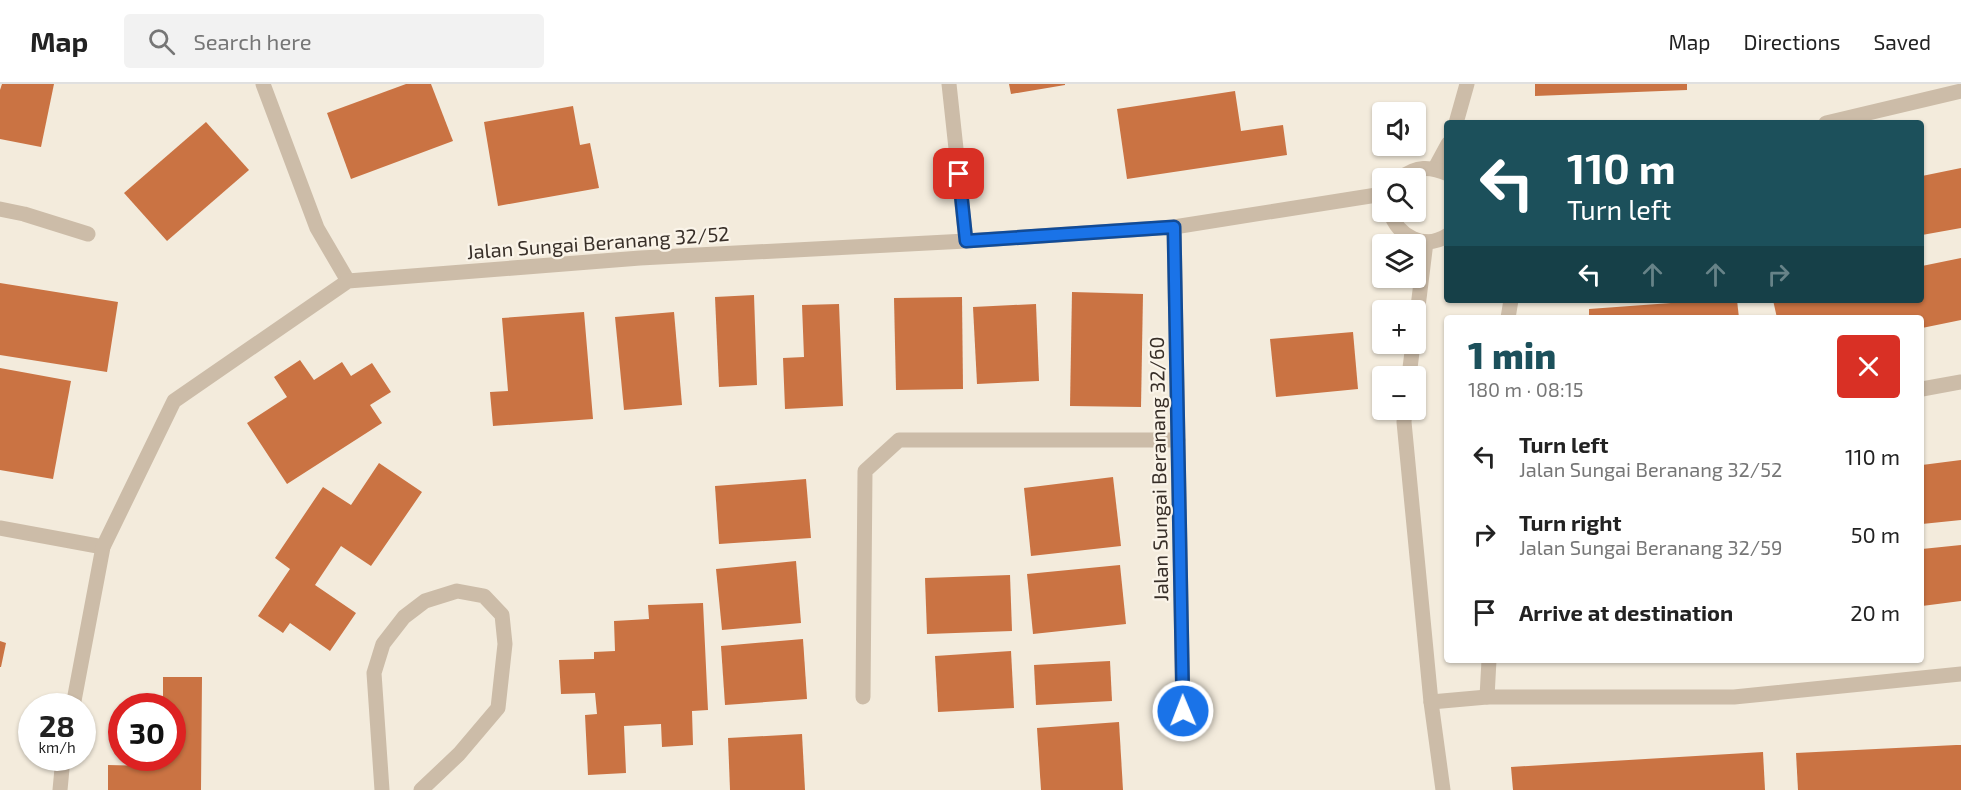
<!DOCTYPE html>
<html lang="en">
<head>
<meta charset="utf-8">
<style>
  :root { --surface:#fff; --page:#f2f2f2; --text:#222; --muted:#767676; --line:#e0e0e0; --accent:#1c505b }
  body { margin:0; font-family:"Exo 2",sans-serif; background:var(--page); color:var(--text); height:100vh; display:flex; flex-direction:column; font-size:22px; white-space:nowrap }
  * { box-sizing:border-box; margin:0 }
  p { font-size:20px; color:var(--muted) }
  .icon { flex:none; width:33px; height:33px; fill:none; stroke:currentColor; stroke-width:2; stroke-linecap:round; stroke-linejoin:round }
  .map { position:relative; flex:1; overflow:hidden }
  .sheet { position:absolute; left:1444px; top:231px; width:480px; height:348px; display:flex; flex-direction:column; background:var(--surface); border-radius:6px; box-shadow:0 2px 4px #0004 }
  .sheet>* { flex:none }
  .guide { position:absolute; left:1444px; top:36px; width:480px; height:183px; border-radius:6px; box-shadow:0 2px 4px #0004; background:#1c505b; color:#fff; overflow:hidden }
  .fabs { position:absolute; left:1372px; top:18px; display:grid; gap:12px }
  .fabs a { display:grid; place-items:center; width:54px; height:54px; border-radius:6px; background:var(--surface); box-shadow:0 2px 4px #0004; font-size:30px }
  .speed { position:absolute; left:18px; top:609px; display:flex; gap:12px; font-size:30px; font-weight:700; text-align:center }
  .speed>* { display:grid; place-content:center; width:78px; height:78px; border-radius:50%; background:var(--surface); box-shadow:0 2px 4px #0004; line-height:1 }
  .speed small { font-size:15px; font-weight:400 }
  .speed .limit { border:9px solid #d22; background:#fff; color:#111 }
  .pin { position:absolute; display:grid; place-items:center; width:51px; height:51px; color:#fff; margin:-26px; border-radius:12px; box-shadow:0 3px 9px #0006 }
  .me { position:absolute; width:66px; margin:-33px; rotate:359deg; stroke-linejoin:round; filter:drop-shadow(0 0 4px #0008) }
  .turn { display:flex; align-items:center; gap:21px; height:126px; padding:0 24px; font-size:27px }
  .turn .icon { width:78px; height:78px; stroke-width:2.5 }
  .turn b { display:block; font-size:42px; line-height:51px }
  .lanes { display:flex; align-items:center; height:57px; padding:0 24px; background:#0003; justify-content:center; gap:30px; direction:ltr }
  .lanes .off { opacity:.35 }
  .round { display:grid; place-items:center; flex:none; width:63px; height:63px; border-radius:6px; background:var(--page) }
  .head { display:flex; align-items:center; justify-content:space-between; height:102px; padding:0 24px }
  h1 { font-size:36px; font-weight:800; line-height:45px; color:var(--accent) }
  ul { padding:0; list-style:none }
  li { display:flex; align-items:center; gap:18px; height:78px; padding:0 24px }
  li div { flex:1 }
  li b { display:block; font-size:22px }
  li em { font-style:normal }
  header { display:flex; align-items:center; gap:36px; box-sizing:border-box; height:84px; padding:0 30px; background:var(--surface); border-bottom:2px solid var(--line) }
  header strong { font-size:28px }
  nav { display:flex; gap:33px; margin-inline-start:auto; font-size:21px }
  .search { width:420px; height:54px; background:var(--page); display:flex; align-items:center; gap:15px; box-sizing:border-box; padding:0 21px; border-radius:6px; color:var(--muted); font-size:22px }
  .map>svg:first-child { display:block }
</style>
</head>
<body>
<header>
<strong>Map</strong>
<div class="search"><svg class="icon" aria-label="search" viewBox="0 0 24 24"><circle cx="10" cy="10" r="6"/><path d="M15 15l6 6"/></svg>Search here</div>
<nav><a>Map</a><a>Directions</a><a>Saved</a></nav>
</header>
<div class="map">
<svg width="1961" height="706" viewBox="0 0 1961 706">
  <rect width="100%" height="100%" fill="#f3ebdc"/>
  <g fill="#ca7343">
    <path d="M2,0h52l-13,63 -41,-8v-49z"/>
    <path d="M406,0h25l22,57 -102,38 -24,-66z"/>
    <path d="M1009,0h56v1l-54,9z"/>
    <path d="M1535,0h152v6l-152,6z"/>
    <path d="M1235,7l6,40 42,-6 4,30 -160,24 -10,-70z"/>
    <path d="M573,22l7,39 10,-2 9,45 -101,18 -14,-84z"/>
    <path d="M206,38l43,48 -82,71 -43,-48z"/>
    <path d="M1961,84v60l-39,7v-59z"/>
    <path d="M1961,174v62l-39,8v-10h-145l-4,-18h149v-34z"/>
    <path d="M0,199l118,19 -11,70 -107,-17z"/>
    <path d="M1072,208l71,2 -2,113 -71,-1z"/>
    <path d="M754,211l3,90 -38,2 -4,-90z"/>
    <path d="M962,213l1,92 -67,1 -2,-92z"/>
    <path d="M1712,216h25l2,18h-150v-9z"/>
    <path d="M839,220l4,102 -58,3 -2,-51 21,-1 -2,-52z"/>
    <path d="M1036,220l3,77 -62,3 -4,-77z"/>
    <path d="M584,228l9,107 -100,7 -3,-34 18,-1 -6,-73z"/>
    <path d="M674,228l8,93 -58,5 -9,-93z"/>
    <path d="M1353,248l5,57 -82,8 -6,-58z"/>
    <path d="M300,276l14,20 28,-18 9,14 21,-13 19,29 -21,13 12,18 -95,61 -40,-61 40,-26 -13,-20z"/>
    <path d="M0,284l71,13 -18,98 -53,-9z"/>
    <path d="M1961,376v60l-39,4v-59z"/>
    <path d="M379,379l43,29 -51,74 -30,-20 -26,39 41,28 -26,38 -40,-28 -7,10 -25,-17 32,-47 -15,-11 48,-71 28,18z"/>
    <path d="M1113,393l8,69 -90,10 -7,-68z"/>
    <path d="M806,395l5,59 -92,6 -4,-58z"/>
    <path d="M1961,461v56l-39,5v-57z"/>
    <path d="M796,477l5,62 -79,7 -6,-61z"/>
    <path d="M1120,481l6,59 -93,10 -6,-60z"/>
    <path d="M1010,491l2,56 -85,3 -2,-56z"/>
    <path d="M703,519l5,107 -16,1 1,34 -31,2 -1,-23 -37,2 2,47 -38,2 -3,-60 12,-1 -2,-21 -34,1 -2,-34 35,-1v-7l21,-1 -1,-30 35,-2 -1,-14z"/>
    <path d="M803,555l4,60 -82,6 -4,-59z"/>
    <path d="M0,557l6,2 -5,24h-1z"/>
    <path d="M1011,567l3,57 -76,4 -3,-56z"/>
    <path d="M1110,577l2,40 -76,4 -2,-40z"/>
    <path d="M163,593h39l-1,113h-93v-25l43,1v-8h21v-52h-9z"/>
    <path d="M1119,638l4,68h-82l-4,-62z"/>
    <path d="M802,650l3,56h-75l-2,-52z"/>
    <path d="M1956,661h5v45h-163l-2,-37z"/>
    <path d="M1763,668l2,38h-252l-2,-23z"/>
  </g>
  <g fill="none" stroke-linecap="round" stroke-linejoin="round">
    <g stroke="#ccbca8" stroke-width="15">
      <path d="M263,0l54,144 31,53"/>
      <path d="M949,0l17,157"/>
      <path d="M1456,39l11,-39"/>
      <path d="M1826,39l135,-32"/>
      <path d="M1435,84l13,-24"/>
      <path d="M1401,94c15,-12 29,-12 47,-4"/>
      <path d="M0,125l24,5 64,20"/>
      <path d="M1390,128c8,24 34,39 58,23"/>
      <path d="M1174,143l9,484"/>
      <path d="M1508,234l3,-18"/>
      <path d="M1416,239l10,-81"/>
      <path d="M1409,292l4,-32"/>
      <path d="M1922,305l39,-7"/>
      <path d="M1405,326l-1,12 27,280 12,88"/>
      <path d="M0,444l103,19"/>
      <path d="M863,613l2,-226 34,-31h279"/>
      <path d="M1487,613l2,-37"/>
      <path d="M1431,618l56,-5h247l227,-23"/>
      <path d="M73,622l30,-159 71,-146 174,-120 292,-23 326,-17 208,-14 209,-33"/>
      <path d="M60,706l3,-32"/>
      <path d="M382,706l-8,-117 9,-29 21,-27 21,-16 32,-10 27,5 18,19 3,29 -7,64 -39,46 -38,36"/>
    </g>
  </g>
  <g fill="none" stroke-linecap="round" stroke-linejoin="round">
    <defs>
      <path id="route" d="M959,90l7,67 208,-14 9,484"/>
    </defs>
    <use href="#route" stroke="#114b97" stroke-width="15"/>
    <use href="#route" stroke="#1a73e8" stroke-width="10"/>
  </g>
  <g text-anchor="middle" dominant-baseline="central" stroke-width="4.5" stroke-linejoin="round" paint-order="stroke">
    <g font-size="20" fill="#382f28" stroke="#faf4e9">
      <text transform="translate(598 158) rotate(-4)">Jalan Sungai Beranang 32/52</text>
      <text transform="translate(1158 385) rotate(-91)">Jalan Sungai Beranang 32/60</text>
    </g>
  </g>
</svg>
<div class="fabs">
<a><svg class="icon" aria-label="sound" viewBox="0 0 24 24"><path d="M4 9h4l5-4v14l-5-4H4zM17 9q2 3 0 6"/></svg></a>
<a><svg class="icon" aria-label="search" viewBox="0 0 24 24"><circle cx="10" cy="10" r="6"/><path d="M15 15l6 6"/></svg></a>
<a><svg class="icon" aria-label="layers" viewBox="0 0 24 24"><path d="M12 4l9 5-9 5-9-5zM3 14l9 5 9-5"/></svg></a>
<a>+</a>
<a>−</a>
</div>
<div class="speed"><div>28<small>km/h</small></div><div class="limit">30</div></div>
<div class="pin" style="left:959px;top:90px;background:#d93025"><svg class="icon" aria-label="arrive" viewBox="0 0 24 24"><path d="M6 21V4h12l-3 4 3 4H6"/></svg></div>
<svg class="me" style="left:1183px;top:627px" viewBox="-20 -20 40 40"><circle r="17" fill="#1a73e8" stroke="#fff" stroke-width="3"/><path d="M0-11L8 9 0 5-8 9z" fill="#fff"/></svg>
<div class="guide">
<div class="turn"><svg class="icon" aria-label="left" viewBox="0 0 24 24"><path d="M17 20v-9H6M10 6l-5 5 5 5"/></svg><div><b>110 m</b>Turn left</div></div>
<div class="lanes"><svg class="icon" aria-label="left" viewBox="0 0 24 24"><path d="M17 20v-9H6M10 6l-5 5 5 5"/></svg><svg class="icon off" aria-label="ahead" viewBox="0 0 24 24"><path d="M12 20V5M6 11l6-6 6 6"/></svg><svg class="icon off" aria-label="ahead" viewBox="0 0 24 24"><path d="M12 20V5M6 11l6-6 6 6"/></svg><svg class="icon off" aria-label="right" viewBox="0 0 24 24"><path d="M7 20v-9h11M14 6l5 5-5 5"/></svg></div>
</div>
<section class="sheet">
<div class="head"><div><h1>1 min</h1><p>180 m · 08:15</p></div><a class="round" style="background:#d93025;color:#fff"><svg class="icon" aria-label="close" viewBox="0 0 24 24"><path d="M6 6l12 12M18 6L6 18"/></svg></a></div>
<ul>
<li><svg class="icon" aria-label="left" viewBox="0 0 24 24"><path d="M17 20v-9H6M10 6l-5 5 5 5"/></svg><div><b>Turn left</b><p>Jalan Sungai Beranang 32/52</p></div><em>110 m</em></li>
<li><svg class="icon" aria-label="right" viewBox="0 0 24 24"><path d="M7 20v-9h11M14 6l5 5-5 5"/></svg><div><b>Turn right</b><p>Jalan Sungai Beranang 32/59</p></div><em>50 m</em></li>
<li><svg class="icon" aria-label="arrive" viewBox="0 0 24 24"><path d="M6 21V4h12l-3 4 3 4H6"/></svg><div><b>Arrive at destination</b></div><em>20 m</em></li>
</ul>
</section>
</div>
</body>
</html>
